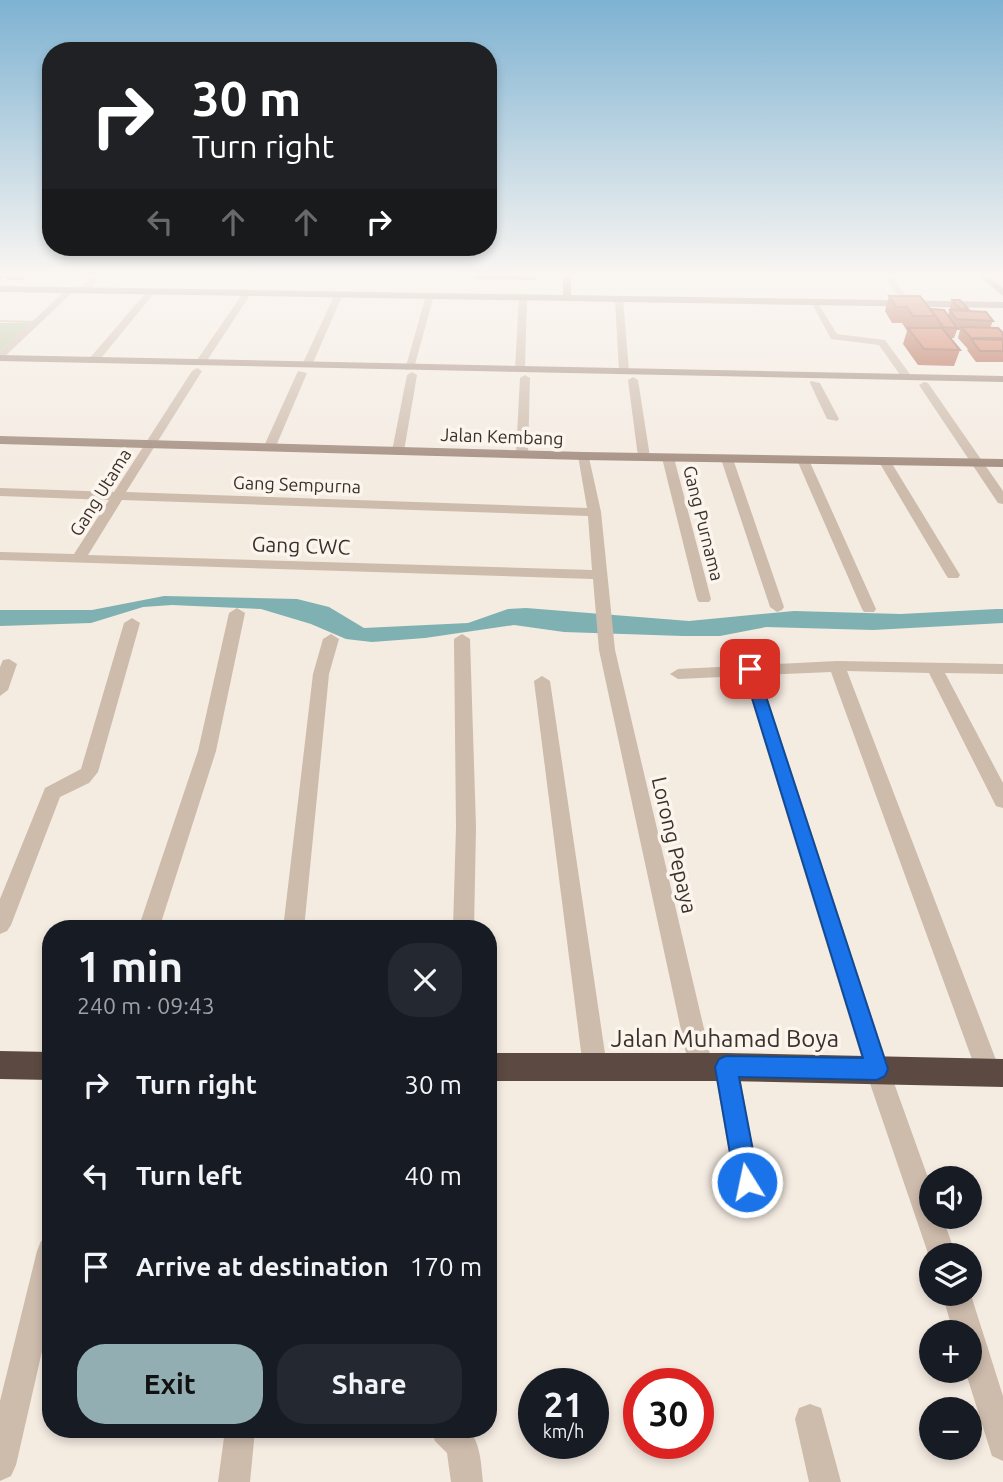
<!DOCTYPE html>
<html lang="en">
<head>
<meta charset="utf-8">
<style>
  :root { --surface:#171b24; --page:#242831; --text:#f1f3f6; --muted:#9ea1a6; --accent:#92aeb2 }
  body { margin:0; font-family:Ubuntu,sans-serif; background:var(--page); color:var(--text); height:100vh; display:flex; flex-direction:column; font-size:26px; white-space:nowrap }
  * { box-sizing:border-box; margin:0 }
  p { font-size:23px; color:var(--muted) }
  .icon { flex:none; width:38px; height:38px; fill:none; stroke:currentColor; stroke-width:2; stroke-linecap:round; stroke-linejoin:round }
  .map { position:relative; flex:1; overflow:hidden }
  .drawer { position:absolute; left:42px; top:920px; width:455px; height:518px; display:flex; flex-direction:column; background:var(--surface); border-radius:28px; box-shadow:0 4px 10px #0003 }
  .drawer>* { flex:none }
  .guide { position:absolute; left:42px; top:42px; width:455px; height:214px; border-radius:28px; box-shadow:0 4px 10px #0003; background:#202124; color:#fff; overflow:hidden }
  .tools { position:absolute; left:919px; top:1166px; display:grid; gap:14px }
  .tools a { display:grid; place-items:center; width:63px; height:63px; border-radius:50%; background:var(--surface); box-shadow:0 4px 10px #0003; font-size:35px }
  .speed { position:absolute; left:518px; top:1368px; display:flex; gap:14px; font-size:35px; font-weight:700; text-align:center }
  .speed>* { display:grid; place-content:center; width:91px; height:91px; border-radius:50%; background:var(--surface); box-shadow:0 4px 10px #0003; line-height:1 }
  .speed small { font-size:18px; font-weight:400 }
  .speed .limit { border:10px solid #d22; background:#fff; color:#111 }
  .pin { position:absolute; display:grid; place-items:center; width:60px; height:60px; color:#fff; margin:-30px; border-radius:14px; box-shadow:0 4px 10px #0006 }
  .me { position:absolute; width:77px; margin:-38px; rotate:350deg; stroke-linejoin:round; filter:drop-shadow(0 0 5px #0008) }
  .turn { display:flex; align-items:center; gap:24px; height:147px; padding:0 35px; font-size:32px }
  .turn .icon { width:91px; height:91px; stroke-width:2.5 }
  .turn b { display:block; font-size:49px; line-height:60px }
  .lanes { display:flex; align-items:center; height:66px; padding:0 35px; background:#0003; justify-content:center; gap:35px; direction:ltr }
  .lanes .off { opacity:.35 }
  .round { display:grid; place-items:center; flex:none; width:74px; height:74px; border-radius:28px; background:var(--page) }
  .overview { display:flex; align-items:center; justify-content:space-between; height:119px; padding:0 35px }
  h1 { font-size:42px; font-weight:600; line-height:52px }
  .primary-button { display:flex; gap:14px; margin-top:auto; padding:14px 35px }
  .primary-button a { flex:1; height:80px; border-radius:28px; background:var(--accent); color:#111; font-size:28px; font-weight:600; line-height:80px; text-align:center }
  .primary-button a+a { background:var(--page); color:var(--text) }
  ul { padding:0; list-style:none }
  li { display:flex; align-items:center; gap:21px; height:91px; padding:0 35px }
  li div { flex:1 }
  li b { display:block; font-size:26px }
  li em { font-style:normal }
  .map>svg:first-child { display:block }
</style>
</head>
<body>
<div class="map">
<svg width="1003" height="1482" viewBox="0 0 1003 1482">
  <rect width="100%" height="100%" fill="#f4ebe1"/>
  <path fill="#b8c4a0" d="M0,323h31l-31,29z"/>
  <path fill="#7fb0b2" d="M164,596l133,3 32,8 35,21 104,-5 40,-14 18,-1 163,13 105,-10 107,3 96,-5h6v14l-130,7 -107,-3 -46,9h-37l-119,-4 -50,-7 -89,13 -53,4 -26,-3 -35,-15 -50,-15 -89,-4 -29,2 -52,16 -91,3v-16h92z"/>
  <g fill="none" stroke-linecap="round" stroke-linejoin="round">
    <path fill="#cdbbac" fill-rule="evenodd" d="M0,320l38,1 2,1 -2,1 -38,-1z"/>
    <g fill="#cdbbac" fill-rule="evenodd">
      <path d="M95,274h9l-17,18h-6v-4z"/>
      <path d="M882,274h9l21,32h-6z"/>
      <path d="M69,287l7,2 -76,72v-9z"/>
      <path d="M149,289l7,2 -59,72h-8v-4z"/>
      <path d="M245,290l7,2 -48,73h-8l-1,-2z"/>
      <path d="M339,291l4,3 -31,71 -9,2 -1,-2 33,-71z"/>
      <path d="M430,292l4,3 -20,73 -9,2 21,-75z"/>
      <path d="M523,294l4,3 -2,72 -5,3 -5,-3 4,-72z"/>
      <path d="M619,296l4,3 6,72 -5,3 -5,-3 -4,-72z"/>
      <path d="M810,300h6l21,34 48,6 27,37 -1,2h-8l-24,-34 -48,-6z"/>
      <path d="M197,368l5,3 -76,121 461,16 -9,-52 10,-3 13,59 14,138 98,417 -4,8 -8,4 -8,-4 -4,-8 -90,-417 -6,-71 -593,-19v-8l74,2 35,-54 -109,-4v-8l114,4 78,-121zM122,500l466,16 4,54 -504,-15z"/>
      <path d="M298,371l9,2 -31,73 -10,3 -2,-3z"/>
      <path d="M412,372l5,3 -13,76 -6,4 -6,-4 15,-76z"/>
      <path d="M525,375l5,3 -2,76 -6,4 -6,-4 4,-76z"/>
      <path d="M633,377l5,3 12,77 -6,4 -6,-4 -10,-77z"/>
      <path d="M811,381l9,2 19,36 -2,2 -10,-2 -17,-36z"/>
      <path d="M924,382l4,1 75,108v13l-5,-1 -79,-118z"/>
      <path d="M664,455l10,3 37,141 -2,3h-10l-2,-3 -35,-141z"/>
      <path d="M727,455l6,4 51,148 -2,3 -5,2 -7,-5 -49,-148z"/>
      <path d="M803,456l6,4 67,149 -2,3h-10l-2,-3 -65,-149z"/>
      <path d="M885,458l6,4 69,113 -2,3h-10l-2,-3 -67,-113z"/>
      <path d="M237,608l8,5 -29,138 -57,178h-21l60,-178 31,-138z"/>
      <path d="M132,618l8,5 -42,149 -9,11 -29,14 -49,128 -4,6 -7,3v-35l43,-106 2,-5 36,-19 43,-146z"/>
      <path d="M331,634l8,5 -10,35 -25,255h-21l30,-255 10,-35z"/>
      <path d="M462,634l8,5 6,188 -2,102h-21l3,-102 -2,-188z"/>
      <path d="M9,659l8,5 -9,26 -8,6v-29l3,-7z"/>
      <path d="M837,661l166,3v10l-58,-1 58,110v25l-7,-2 -67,-133 -82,-2 154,402 -4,8 -8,4 -8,-4 -4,-8 -146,-401 -71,3 129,394 42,117v30h11l14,39h-25v7l-66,-193 -121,-393 -66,3 -8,-5 8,-5z"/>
      <path d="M542,676l8,5 57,386 -4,8 -8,4 -8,-4 -4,-8 -49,-386z"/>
      <path d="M726,1055l8,4 4,8 26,138 -4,9 -9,4 -9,-4 -4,-9 -24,-138 4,-8z"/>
      <path d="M51,1237v75l-35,153 -5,11 -11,5v-80l37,-150 4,-10z"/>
      <path d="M970,1292l33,104v65l-11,-5 -27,-86h5v-38h-17l-11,-39z"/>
      <path d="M810,1404l11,4 20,74h-32l-14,-63 4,-11z"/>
      <path d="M225,1430h30l-5,52h-32z"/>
      <path d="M431,1430h37c13,12 13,35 15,52h-32l-4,-29 -12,-12z"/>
    </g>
    <g fill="#a18a7d" fill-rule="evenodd">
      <path d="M563,274h8v21l432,7v6l-1003,-16v-6l563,9z"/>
      <path d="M977,274h9l17,14v8z"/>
      <path d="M0,355l1003,21v6l-1003,-21z"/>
      <path d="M0,436l584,16 419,7v8l-419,-7 -584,-16z"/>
    </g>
    <g fill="#5c4a42" fill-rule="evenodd">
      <path d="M0,1051l51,1v28l-51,-1z"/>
      <path d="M488,1053h238l277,6v28l-277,-6h-238z"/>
    </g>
  </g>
  <g fill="#ac5a40">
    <path d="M0,274h29l-7,6h-15l-2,-4z"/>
    <path d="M474,274h62v6l-62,-1z"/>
    <path d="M889,296l59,19 4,-15 16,9v2l25,10 -3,7 13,5v29h-27l-9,-12 1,-1 -1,-1 -9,-10 2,-8h-3l-3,8h-3l9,12 -6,16 -36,-1 -15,-21 4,-13 -5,-8h-10l-7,-12z"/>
  </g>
  <g fill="#8c4a34">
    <path d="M0,274h4l1,2 -5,3z"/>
    <path d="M20,274h9l-7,6z"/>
  </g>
  <g fill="#c8694b" stroke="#8c4a34" stroke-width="2">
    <path d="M889,296h31l15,20h-22l-6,-9h-10z"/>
    <path d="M952,300h8l8,9h-8z"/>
    <path d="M931,309l13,1 13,18 -14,-1z"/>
    <path d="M950,310l36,2 7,9 -37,-2z"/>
    <path d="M961,327l37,1 5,5v5h-32z"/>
    <path d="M908,328h34l18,22 -36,-1z"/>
    <path d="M971,339l32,1v11h-23z"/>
  </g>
  <linearGradient id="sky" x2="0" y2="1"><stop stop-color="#7eb2d2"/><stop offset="0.57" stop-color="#faf6f2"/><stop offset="1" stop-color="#faf6f2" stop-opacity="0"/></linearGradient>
  <rect width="1003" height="482" fill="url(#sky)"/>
  <path fill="#1a73e8" stroke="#114b97" stroke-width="2" d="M750,664l7,5 131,400 -3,7 -8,4 -138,-3 20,105 -3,8 -9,3 -8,-3 -4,-8 -20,-115 4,-8 7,-3 137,2 -120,-389z"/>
  <g text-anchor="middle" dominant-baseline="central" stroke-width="7" stroke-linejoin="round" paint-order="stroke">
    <g font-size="18" fill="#3b302b" stroke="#fbf5ee">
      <text transform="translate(502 436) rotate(2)">Jalan Kembang</text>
      <text transform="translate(297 484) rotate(2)">Gang Sempurna</text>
      <text transform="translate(100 492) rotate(-58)">Gang Utama</text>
      <text transform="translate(704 523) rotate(76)">Gang Purnama</text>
    </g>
    <g font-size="21" fill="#3b302b" stroke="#fbf5ee">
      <text transform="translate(301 545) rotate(2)">Gang CWC</text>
      <text transform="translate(675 845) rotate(77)">Lorong Pepaya</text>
    </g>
    <g font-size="24" fill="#3b302b" stroke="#fbf5ee">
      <text x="725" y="1038">Jalan Muhamad Boya</text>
    </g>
  </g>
</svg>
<div class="tools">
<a><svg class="icon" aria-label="sound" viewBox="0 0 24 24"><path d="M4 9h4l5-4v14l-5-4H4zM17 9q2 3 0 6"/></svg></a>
<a><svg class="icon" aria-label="layers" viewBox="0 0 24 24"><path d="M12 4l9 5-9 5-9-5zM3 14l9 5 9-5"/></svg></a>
<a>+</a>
<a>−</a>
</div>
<div class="speed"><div>21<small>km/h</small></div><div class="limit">30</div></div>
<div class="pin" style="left:750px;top:669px;background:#d93025"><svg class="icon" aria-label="arrive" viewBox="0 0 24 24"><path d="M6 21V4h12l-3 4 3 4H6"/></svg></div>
<svg class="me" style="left:747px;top:1182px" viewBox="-20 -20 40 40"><circle r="17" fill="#1a73e8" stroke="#fff" stroke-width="3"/><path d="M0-11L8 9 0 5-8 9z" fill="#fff"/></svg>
<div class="guide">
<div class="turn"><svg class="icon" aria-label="right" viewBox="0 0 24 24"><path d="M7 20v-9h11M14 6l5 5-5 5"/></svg><div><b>30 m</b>Turn right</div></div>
<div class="lanes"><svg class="icon off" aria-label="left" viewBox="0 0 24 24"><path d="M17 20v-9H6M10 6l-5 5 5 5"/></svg><svg class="icon off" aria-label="ahead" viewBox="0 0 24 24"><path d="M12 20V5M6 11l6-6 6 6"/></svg><svg class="icon off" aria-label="ahead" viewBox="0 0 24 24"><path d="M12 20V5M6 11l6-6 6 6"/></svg><svg class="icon" aria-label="right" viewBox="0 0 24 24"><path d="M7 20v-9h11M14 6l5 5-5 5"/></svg></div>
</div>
<section class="drawer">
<div class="overview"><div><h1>1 min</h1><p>240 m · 09:43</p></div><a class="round"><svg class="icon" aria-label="close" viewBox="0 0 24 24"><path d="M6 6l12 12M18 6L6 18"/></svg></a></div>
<ul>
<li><svg class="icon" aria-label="right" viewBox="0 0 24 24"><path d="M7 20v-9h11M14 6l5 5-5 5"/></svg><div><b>Turn right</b></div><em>30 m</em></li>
<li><svg class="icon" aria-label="left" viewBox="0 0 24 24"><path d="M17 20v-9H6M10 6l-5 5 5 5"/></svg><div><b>Turn left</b></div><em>40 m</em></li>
<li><svg class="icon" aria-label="arrive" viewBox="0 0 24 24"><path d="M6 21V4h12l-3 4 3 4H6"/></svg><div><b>Arrive at destination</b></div><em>170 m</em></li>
</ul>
<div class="primary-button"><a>Exit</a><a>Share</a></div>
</section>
</div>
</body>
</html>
